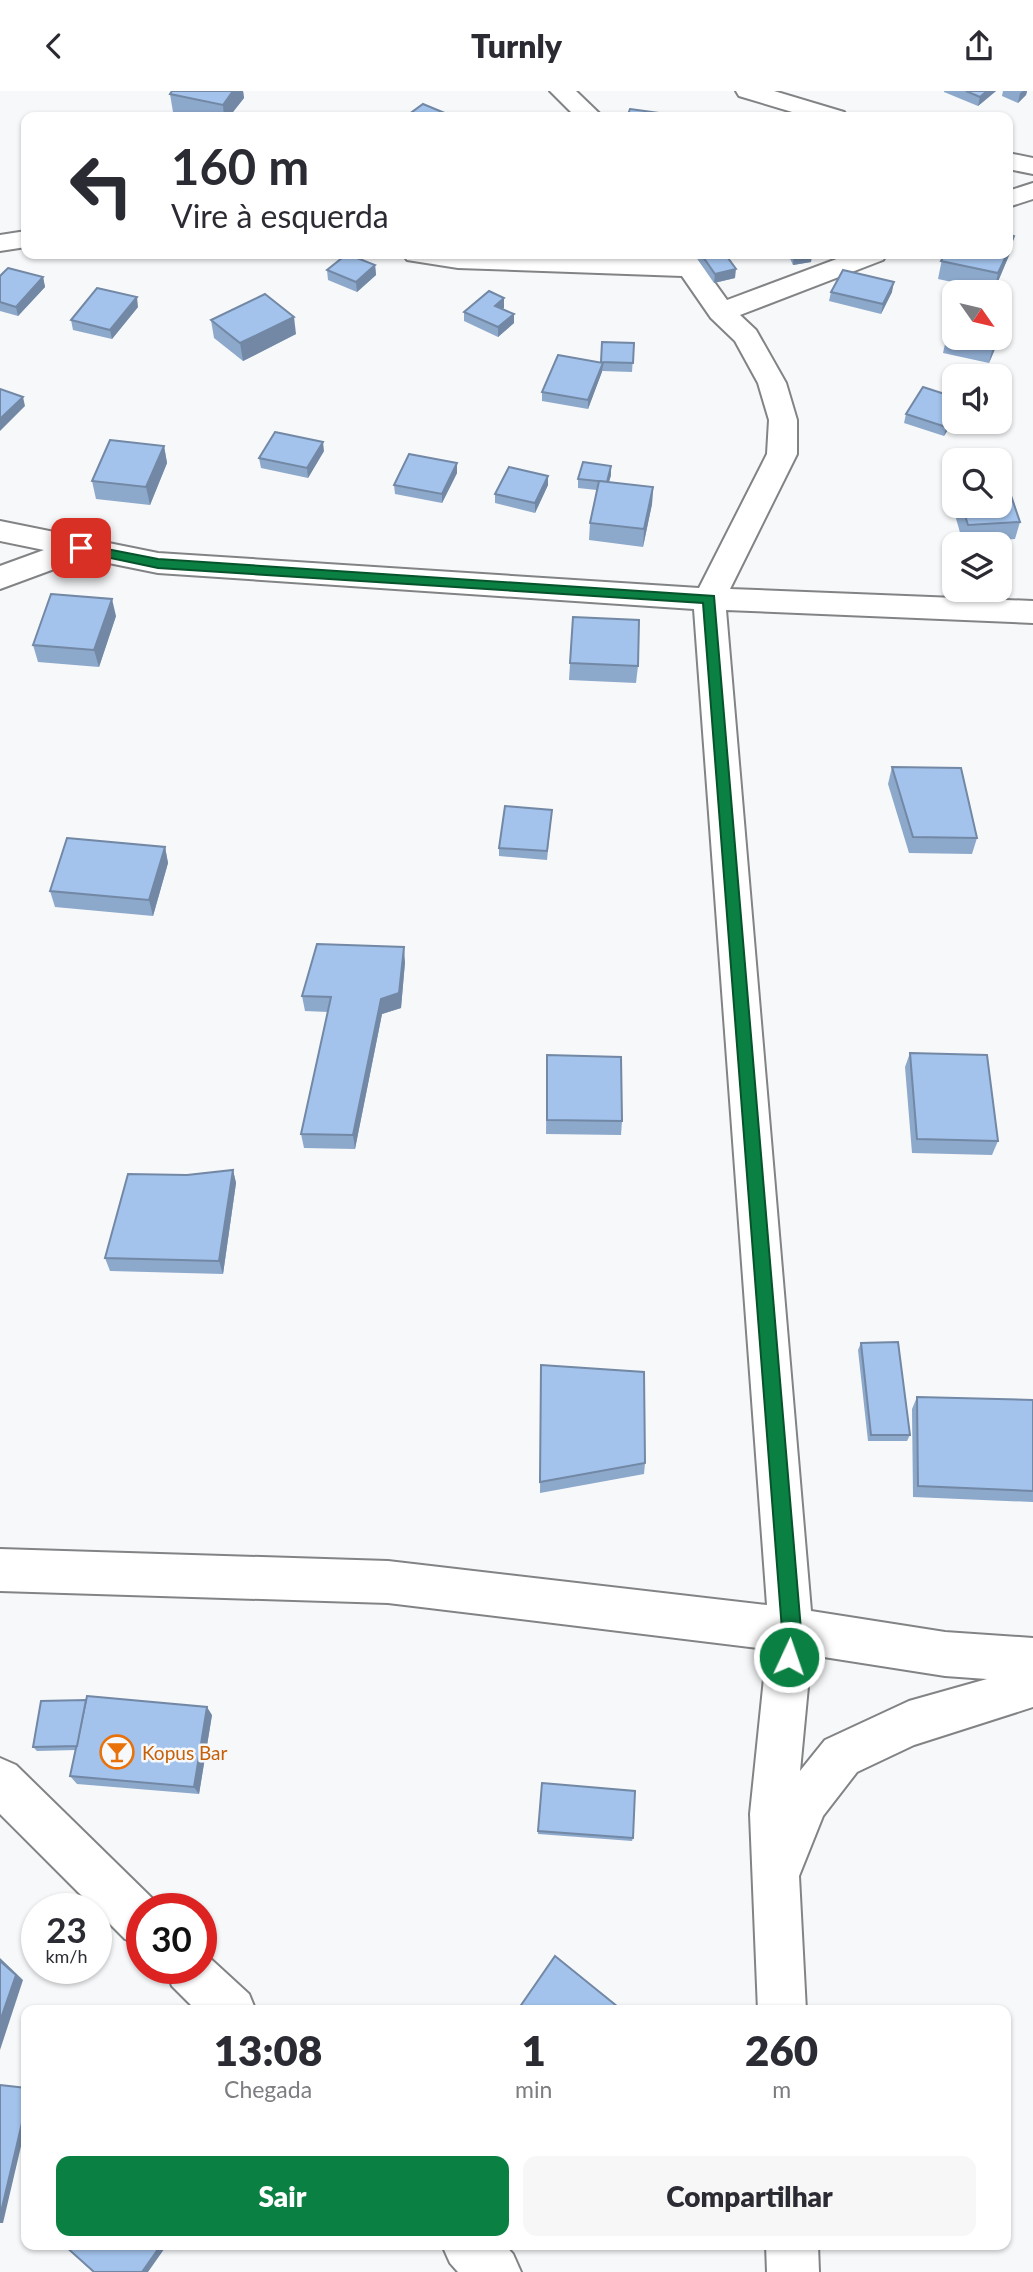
<!DOCTYPE html>
<html lang="pt">
<head>
<meta charset="utf-8">
<style>
  :root { --surface:#fff; --page:#f7f7f7; --text:#2b2b33; --muted:#7c7c81; --accent:#0b8043 }
  body { margin:0; font-family:Lato,sans-serif; background:var(--page); color:var(--text); height:100vh; display:flex; flex-direction:column; font-size:26px; white-space:nowrap }
  * { box-sizing:border-box; margin:0 }
  p { font-size:23px; color:var(--muted) }
  .icon { flex:none; width:38px; height:38px; fill:none; stroke:currentColor; stroke-width:2; stroke-linecap:round; stroke-linejoin:round }
  .map { position:relative; flex:1; overflow:hidden }
  .panel { position:absolute; left:21px; top:1914px; width:990px; height:245px; display:flex; flex-direction:column; background:var(--surface); border-radius:14px; box-shadow:0 2px 5px #0004 }
  .panel>* { flex:none }
  .hud { position:absolute; left:21px; top:21px; width:992px; height:147px; border-radius:14px; box-shadow:0 2px 5px #0004; background:#fff; color:var(--text); overflow:hidden }
  .needle { width:46px; rotate:124deg }
  .tools { position:absolute; left:942px; top:189px; display:grid; gap:14px }
  .tools a { display:grid; place-items:center; width:70px; height:70px; border-radius:14px; background:var(--surface); box-shadow:0 2px 5px #0004; font-size:35px }
  .speed { position:absolute; left:21px; top:1802px; display:flex; gap:14px; font-size:35px; font-weight:700; text-align:center }
  .speed>* { display:grid; place-content:center; width:91px; height:91px; border-radius:50%; background:var(--surface); box-shadow:0 2px 5px #0004; line-height:1 }
  .speed small { font-size:18px; font-weight:400 }
  .speed .limit { border:10px solid #d22; background:#fff; color:#111 }
  .pin { position:absolute; display:grid; place-items:center; width:60px; height:60px; color:#fff; margin:-30px; border-radius:14px; box-shadow:0 4px 10px #0006 }
  .me { position:absolute; width:77px; margin:-38px; rotate:3deg; stroke-linejoin:round; filter:drop-shadow(0 0 5px #0008) }
  .turn { display:flex; align-items:center; gap:24px; height:147px; padding:0 35px; font-size:32px }
  .turn .icon { width:91px; height:91px; stroke-width:2.5 }
  .turn b { display:block; font-size:49px; line-height:60px }
  .eta { display:flex; justify-content:space-evenly; align-items:center; height:119px; text-align:center }
  .eta b { font-size:42px; font-weight:800; line-height:49px }
  .action { display:flex; gap:14px; margin-top:auto; padding:14px 35px }
  .action a { flex:1; height:80px; border-radius:14px; background:var(--accent); color:#fff; font-size:28px; font-weight:800; line-height:80px; text-align:center }
  .action a+a { background:var(--page); color:var(--text) }
  header { display:flex; justify-content:space-between; align-items:center; height:91px; padding:0 35px; background:var(--surface); font-size:32px; font-weight:800 }
  .map>svg:first-child { display:block }
</style>
</head>
<body>
<header><svg class="icon" aria-label="back" viewBox="0 0 24 24"><path d="M15 5l-7 7 7 7"/></svg>Turnly<svg class="icon" aria-label="share" viewBox="0 0 24 24"><path d="M12 15V3M7 8l5-5 5 5M5 13v7h14v-7"/></svg></header>
<div class="map">
<svg width="1033" height="2181" viewBox="0 0 1033 2181">
  <rect width="100%" height="100%" fill="#f7f8fa"/>
  <g fill="none" stroke-linecap="round" stroke-linejoin="round">
    <defs>
      <g id="minor">
        <path d="M550,0h26l27,26h-27z"/>
        <path d="M736,0h38l70,21 4,5h-39l-70,-21z"/>
        <path d="M1008,62l25,5v16l-25,-5z"/>
        <path d="M1033,92v16l-25,8v-16z"/>
        <path d="M26,140v16l-26,4v-16z"/>
        <path d="M403,163h108l160,5 -3,-5h26l33,46 123,-46h37l-4,6 -143,55 16,15 30,53 11,37v34l-67,135 303,12v22l-307,-13 85,1001 134,21 88,6v69l-119,38 -57,27 -34,44 -24,60 7,135h-48l-8,-197 17,-165 -379,-46 -388,-12v-42l388,12 379,44 -73,-996 -536,-36 -74,-15 -84,31v-23l44,-16 -44,-9v-20l158,32 541,35 68,-134 2,-34 -11,-37 -23,-42 -24,-23 -29,-42 -224,-8 -51,-8zM811,1564l134,21 42,3 -78,22 -84,39 -25,31z"/>
        <path d="M0,1667l16,7 143,140 2,4h-19v37l-17,-7 -125,-125z"/>
        <path d="M201,1859l48,44 7,17h-59l-25,-25 -7,-17h36z"/>
        <path d="M442,2154h63l8,9 8,18h-63l-8,-9z"/>
        <path d="M766,2154h52l1,27h-52z"/>
      </g>
    </defs>
    <use href="#minor" stroke="#828385" stroke-width="4"/>
    <use href="#minor" fill="#fff" fill-rule="evenodd"/>
  </g>
  <g fill="#8ca8cb">
    <path d="M172,0h71l1,7 -15,19h-29l-27,-5 -3,-18z"/>
    <path d="M944,0h52l-18,15 -34,-14z"/>
    <path d="M1003,0h24l-1,4 -8,8 -16,-7z"/>
    <path d="M412,21l35,2v3h-35z"/>
    <path d="M1014,145l-4,17 -16,38 -56,-12 4,-20h-1l1,-5h66z"/>
    <path d="M694,163h31l10,24 -21,5z"/>
    <path d="M788,163h24l-1,8 -18,3z"/>
    <path d="M375,174l1,10 -19,17 -29,-12 -1,-10z"/>
    <path d="M0,185l43,1 2,10 -27,29 -18,-5z"/>
    <path d="M831,201h61l-11,22 -52,-13z"/>
    <path d="M138,216l-26,32 -39,-9 -2,-10z"/>
    <path d="M504,217l-2,1 12,14 -16,14 -34,-16v-9z"/>
    <path d="M1009,217l-4,18 -16,37 -46,-10 4,-18 7,-14v17h45z"/>
    <path d="M211,229l85,14 -53,27 -29,-23z"/>
    <path d="M634,252l-2,29 -30,-1 -14,38 -46,-8v-9l59,-30z"/>
    <path d="M954,306v23l-10,16 -40,-13 2,-9z"/>
    <path d="M164,355l3,17 -17,42 -54,-6 -4,-18z"/>
    <path d="M324,360l-16,27 -47,-10 -2,-10z"/>
    <path d="M457,382l-15,30 -47,-9 -1,-9z"/>
    <path d="M611,384l-2,7 44,5 -1,17 -9,43 -54,-7 1,-17 7,-33 -19,-2v-9z"/>
    <path d="M548,385v9l-13,28 -40,-10v-9z"/>
    <path d="M954,398v17h45l21,16 -5,17 -52,4 -12,-42z"/>
    <path d="M116,525l-17,51 -61,-5 -5,-17z"/>
    <path d="M573,526l65,49 -2,17 -67,-3z"/>
    <path d="M892,676l85,71 -5,16 -63,-1 -21,-69z"/>
    <path d="M552,719l-5,50 -48,-4v-8z"/>
    <path d="M165,756l3,16 -15,53 -98,-9 -5,-16z"/>
    <path d="M405,871l-4,46 -19,6 -27,135 -51,-1 -3,-14 27,-122 -23,-1 -3,-15z"/>
    <path d="M910,962l88,88 -6,14 -80,-2 -7,-86z"/>
    <path d="M547,964l75,66 -1,14 -75,-1z"/>
    <path d="M233,1079l3,13 -13,91 -113,-3 -5,-13 82,-83z"/>
    <path d="M861,1252l49,92 -3,6h-39l-10,-91z"/>
    <path d="M541,1274l104,98 -1,11 -104,19z"/>
    <path d="M917,1306l116,3v102l-120,-5 -1,-88z"/>
    <path d="M212,1624l-13,79 -122,-10 -7,-8 6,-26 -39,1 -4,-4z"/>
    <path d="M542,1692l91,55 -1,3 -94,-7z"/>
  </g>
  <g fill="#7288a5">
    <path d="M233,0h10l1,7 -15,19h-5l-1,-12z"/>
    <path d="M987,0h9l-18,15 2,-9z"/>
    <path d="M1023,0h4l-1,4 -8,8 2,-10z"/>
    <path d="M1014,145l-4,17 -16,38 4,-18 9,-19h1v-3z"/>
    <path d="M805,163h7l-1,8 -18,3 1,-10z"/>
    <path d="M375,174l1,10 -19,17 -1,-10z"/>
    <path d="M736,178l-1,9 -21,5 1,-9z"/>
    <path d="M43,186l2,10 -27,29 -2,-9z"/>
    <path d="M894,191l-2,10 -11,22 2,-10z"/>
    <path d="M137,206l1,10 -26,32 -2,-9z"/>
    <path d="M504,207v10l-9,7v-9z"/>
    <path d="M1009,217l-4,18 -16,37 4,-17 3,-8h3v-7z"/>
    <path d="M514,223v9l-16,14v-10z"/>
    <path d="M294,226l2,17 -53,27 -3,-18z"/>
    <path d="M603,272l-1,9 -14,37v-9z"/>
    <path d="M23,306l2,9 -25,25v-12z"/>
    <path d="M954,324v5l-10,16 2,-9z"/>
    <path d="M323,351l1,9 -16,27 -1,-10z"/>
    <path d="M164,355l3,17 -17,42 -4,-18z"/>
    <path d="M457,372v10l-15,30v-9z"/>
    <path d="M611,375v9l-5,17v-10z"/>
    <path d="M548,385v9l-13,28v-10z"/>
    <path d="M653,396l-1,17 -9,43 1,-18z"/>
    <path d="M112,508l4,17 -17,51 -5,-17z"/>
    <path d="M165,756l3,16 -15,53 -4,-16z"/>
    <path d="M404,856l1,15 -4,46 -19,6 -27,135 -2,-14 28,-136z"/>
    <path d="M233,1079l3,13 -13,91 -4,-13z"/>
    <path d="M207,1616l5,8 -13,79 -5,-7z"/>
    <path d="M0,1867l23,22 -23,70z"/>
    <path d="M26,2015v19l-23,98h-3v-7z"/>
    <path d="M161,2154h6l-19,27h-6z"/>
  </g>
  <g fill="#a3c3ec" stroke="#7288a5" stroke-width="2">
    <path d="M172,0h61l-10,14 -53,-11z"/>
    <path d="M966,0h21l-7,6z"/>
    <path d="M423,13l24,10 -5,3h-17l-13,-5z"/>
    <path d="M630,18l37,5 -1,3h-39z"/>
    <path d="M693,23l25,3h-26z"/>
    <path d="M170,24l13,2h-14z"/>
    <path d="M1008,143l6,2 -6,15z"/>
    <path d="M347,163l28,11 -19,17 -29,-12z"/>
    <path d="M701,163h24l11,15 -21,5z"/>
    <path d="M945,163h62l-9,19 -57,-12z"/>
    <path d="M8,177l35,9 -27,30 -16,-5v-26z"/>
    <path d="M843,179l51,12 -11,22 -52,-12z"/>
    <path d="M97,197l40,9 -27,33 -39,-10z"/>
    <path d="M489,200l15,7 -9,8 19,8 -16,13 -34,-15z"/>
    <path d="M265,203l29,23 -54,26 -29,-23z"/>
    <path d="M999,215l10,2 -10,23z"/>
    <path d="M954,230v16l-7,-2z"/>
    <path d="M959,247h37l-3,8z"/>
    <path d="M602,251l32,1 -1,20 -32,-1z"/>
    <path d="M558,264l45,8 -15,37 -46,-8z"/>
    <path d="M923,296l31,10v18l-8,12 -40,-13z"/>
    <path d="M0,298l23,8 -23,22z"/>
    <path d="M275,341l48,10 -16,26 -48,-10z"/>
    <path d="M110,349l54,6 -18,41 -54,-6z"/>
    <path d="M409,363l48,9 -15,31 -48,-9z"/>
    <path d="M583,371l28,4 -4,16 -29,-3z"/>
    <path d="M509,376l39,9 -13,27 -40,-9z"/>
    <path d="M599,390l54,6 -9,42 -54,-6z"/>
    <path d="M999,390h7l14,41 -52,3 -6,-19h37z"/>
    <path d="M51,503l61,5 -18,51 -61,-5z"/>
    <path d="M573,526l66,3 -1,46 -68,-3z"/>
    <path d="M892,676l69,1 16,70 -64,-1z"/>
    <path d="M505,715l47,4 -5,41 -48,-3z"/>
    <path d="M67,747l98,9 -16,53 -99,-9z"/>
    <path d="M317,853l87,3 -5,46 -18,6 -28,136 -52,-1 30,-137 -29,-1z"/>
    <path d="M910,962l77,2 11,86 -81,-2z"/>
    <path d="M547,964l74,2 1,64 -75,-1z"/>
    <path d="M233,1079l-14,91 -114,-3 23,-84 59,1z"/>
    <path d="M898,1251l12,93h-39l-10,-92z"/>
    <path d="M541,1274l103,7 1,91 -105,19z"/>
    <path d="M917,1306l116,3v91l-115,-5z"/>
    <path d="M87,1605l120,11 -13,80 -124,-11z"/>
    <path d="M86,1609l-9,46 -44,1 8,-46z"/>
    <path d="M542,1692l93,8 -2,47 -95,-7z"/>
    <path d="M555,1865l68,55h-106z"/>
    <path d="M0,1870l16,14 -16,46z"/>
    <path d="M0,1994l26,3v18l-26,110z"/>
    <path d="M64,2154h97l-19,27h-48z"/>
  </g>
  <path fill="#0b8043" stroke="#07532c" stroke-width="2" d="M81,453l77,15 556,37 87,1034 -6,33 -6,3 -7,-3 -2,-6 2,-27 -79,-1027 -545,-35 -81,-17v-6z"/>
  <defs>
    <symbol id="bar-ring" viewBox="-11 -11 22 22"><circle r="9.5" fill="#f7f8fa" stroke="#e8710a" stroke-width="1.5"/><path d="M-6-5H6L.8 .8V4.5H3.5V6h-7V4.5H-.8V.8Z" fill="#e8710a"/></symbol>
  </defs>
  <g fill-rule="evenodd">
    <use href="#bar-ring" x="98" y="1642" width="38" height="38"/>
  </g>
  <g text-anchor="middle" dominant-baseline="central" stroke-width="5" stroke-linejoin="round" paint-order="stroke">
    <g font-size="19" fill="#c56008" stroke="#f7f8fa" text-anchor="start">
      <text x="142" y="1661">Kopus Bar</text>
    </g>
  </g>
</svg>
<div class="tools">
<a><svg class="needle" viewBox="-14 -14 28 28"><path d="M0-13l5 13h-10z" fill="#e53935"/><path d="M0 13l5-13h-10z" fill="#7c7c81"/></svg></a>
<a><svg class="icon" aria-label="sound" viewBox="0 0 24 24"><path d="M4 9h4l5-4v14l-5-4H4zM17 9q2 3 0 6"/></svg></a>
<a><svg class="icon" aria-label="search" viewBox="0 0 24 24"><circle cx="10" cy="10" r="6"/><path d="M15 15l6 6"/></svg></a>
<a><svg class="icon" aria-label="layers" viewBox="0 0 24 24"><path d="M12 4l9 5-9 5-9-5zM3 14l9 5 9-5"/></svg></a>
</div>
<div class="speed"><div>23<small>km/h</small></div><div class="limit">30</div></div>
<div class="pin" style="left:81px;top:457px;background:#d93025"><svg class="icon" aria-label="arrive" viewBox="0 0 24 24"><path d="M6 21V4h12l-3 4 3 4H6"/></svg></div>
<svg class="me" style="left:789px;top:1566px" viewBox="-20 -20 40 40"><circle r="17" fill="#0b8043" stroke="#fff" stroke-width="3"/><path d="M0-11L8 9 0 5-8 9z" fill="#fff"/></svg>
<div class="hud">
<div class="turn"><svg class="icon" aria-label="left" viewBox="0 0 24 24"><path d="M17 20v-9H6M10 6l-5 5 5 5"/></svg><div><b>160 m</b>Vire à esquerda</div></div>
</div>
<section class="panel">
<div class="eta">
<div><b>13:08</b><p>Chegada</p></div>
<div><b>1</b><p>min</p></div>
<div><b>260</b><p>m</p></div>
</div>
<div class="action"><a>Sair</a><a>Compartilhar</a></div>
</section>
</div>
</body>
</html>
